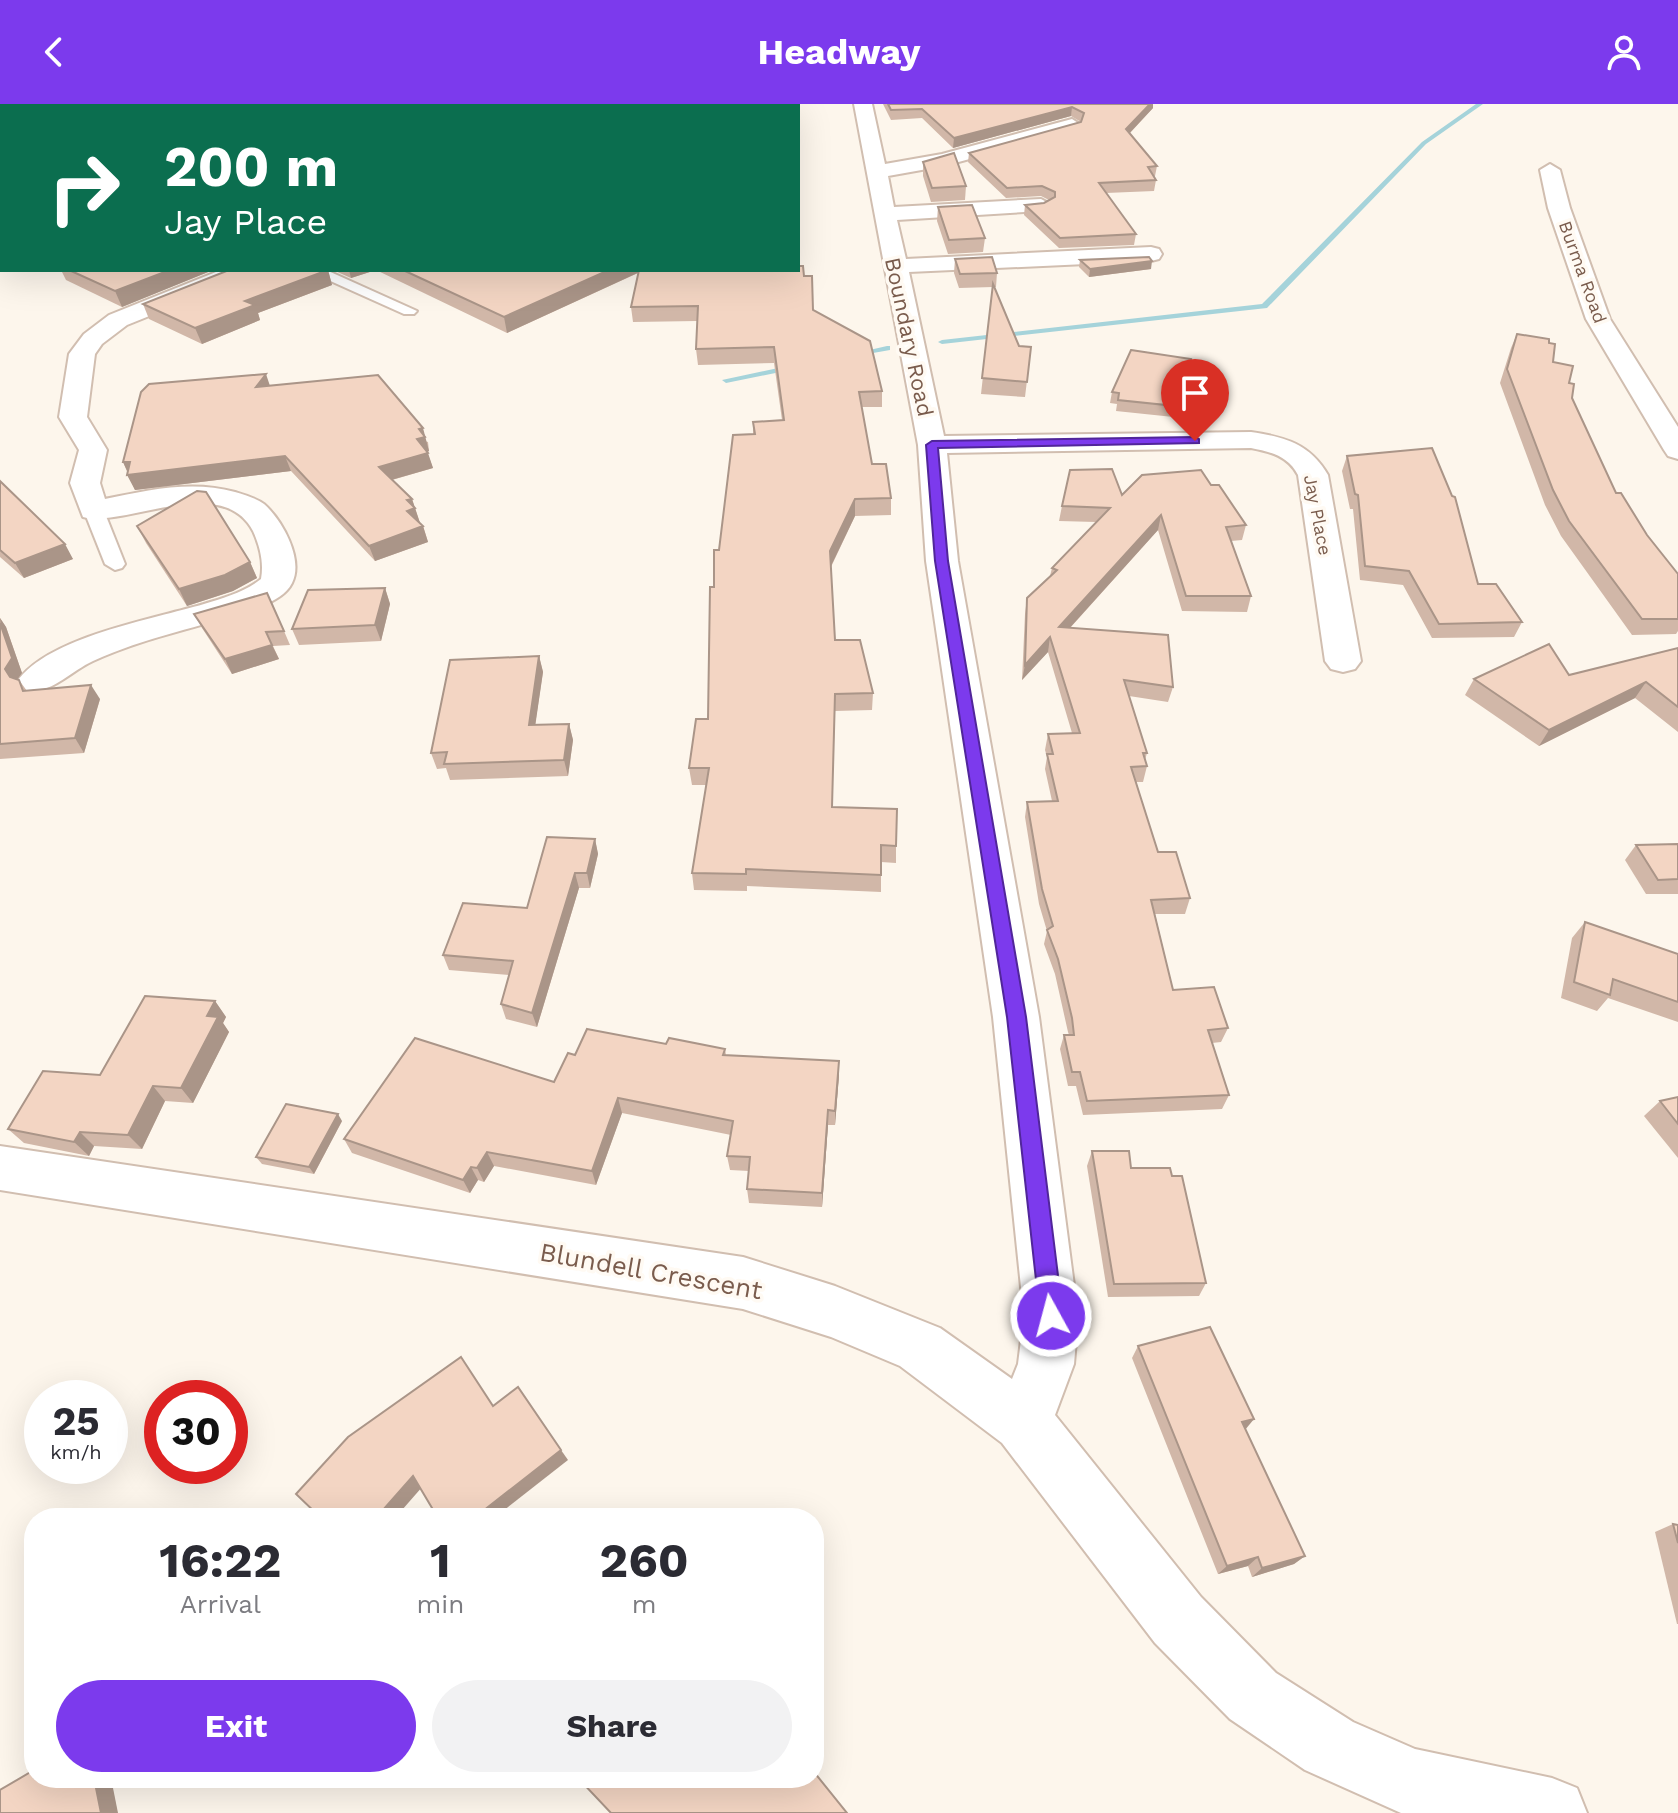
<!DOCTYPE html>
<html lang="en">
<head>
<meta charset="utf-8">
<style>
  :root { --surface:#fff; --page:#f2f2f3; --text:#2b2b33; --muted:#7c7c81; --accent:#7c3aed }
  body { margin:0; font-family:"Work Sans",sans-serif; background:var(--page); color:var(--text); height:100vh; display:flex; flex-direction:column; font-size:30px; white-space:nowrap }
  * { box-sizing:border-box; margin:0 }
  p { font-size:26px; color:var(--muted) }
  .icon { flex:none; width:44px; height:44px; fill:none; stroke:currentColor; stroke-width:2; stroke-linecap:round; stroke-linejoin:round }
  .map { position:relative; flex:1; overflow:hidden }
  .sheet { position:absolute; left:24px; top:1404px; width:800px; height:280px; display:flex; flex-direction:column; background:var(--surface); border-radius:32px; box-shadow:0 8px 32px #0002 }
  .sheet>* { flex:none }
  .banner { position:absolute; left:0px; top:0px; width:800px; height:168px; box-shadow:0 8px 32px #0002; background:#0b6e4f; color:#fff; overflow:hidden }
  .speed { position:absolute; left:24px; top:1276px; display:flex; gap:16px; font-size:40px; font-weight:700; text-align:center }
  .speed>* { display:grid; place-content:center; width:104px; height:104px; border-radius:50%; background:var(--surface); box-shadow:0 8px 32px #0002; line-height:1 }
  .speed small { font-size:20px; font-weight:400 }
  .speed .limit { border:12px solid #d22; background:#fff; color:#111 }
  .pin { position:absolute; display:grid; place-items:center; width:68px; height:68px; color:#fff; margin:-82px -34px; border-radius:50% 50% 50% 0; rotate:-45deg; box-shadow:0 0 8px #0007 }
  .pin .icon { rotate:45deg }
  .me { position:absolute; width:88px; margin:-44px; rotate:353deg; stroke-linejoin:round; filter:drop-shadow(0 0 6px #0008) }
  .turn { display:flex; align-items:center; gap:28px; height:168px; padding:0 32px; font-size:36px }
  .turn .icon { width:104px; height:104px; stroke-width:2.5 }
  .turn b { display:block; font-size:56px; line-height:68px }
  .eta { display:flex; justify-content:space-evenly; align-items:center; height:136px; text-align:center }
  .eta b { font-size:48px; font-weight:700; line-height:56px }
  .cta { display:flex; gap:16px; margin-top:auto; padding:16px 32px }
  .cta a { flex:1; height:92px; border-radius:48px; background:var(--accent); color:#fff; font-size:32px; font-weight:700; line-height:92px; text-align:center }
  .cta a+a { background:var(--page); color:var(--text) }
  header { display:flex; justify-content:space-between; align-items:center; height:104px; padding:0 32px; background:var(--accent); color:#fff; font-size:36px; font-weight:700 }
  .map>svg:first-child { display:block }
</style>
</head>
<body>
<header><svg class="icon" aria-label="back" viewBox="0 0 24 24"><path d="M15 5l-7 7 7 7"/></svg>Headway<svg class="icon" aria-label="person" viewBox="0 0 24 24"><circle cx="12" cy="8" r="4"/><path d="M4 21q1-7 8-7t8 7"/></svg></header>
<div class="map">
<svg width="1678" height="1709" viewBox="0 0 1678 1709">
  <rect width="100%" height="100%" fill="#fdf6ec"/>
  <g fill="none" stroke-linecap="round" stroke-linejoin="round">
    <g fill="#a5d3da" fill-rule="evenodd">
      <path d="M1476,0h7l-57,40 -159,164 -325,36 -4,-2 4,-2 320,-36 160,-162z"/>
      <path d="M887,242h3v4l-34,6 -4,-2z"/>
      <path d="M792,261l4,2 -1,2 -69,14 -4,-3z"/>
    </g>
    <defs>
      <g id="service">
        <path d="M0,11l2,1v9l-2,-1z"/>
        <rect x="0" y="38" width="2" height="8"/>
        <path d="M306,166h20l91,41 -3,3h-10z"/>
        <path d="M94,401l10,6 21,53 -3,4 -7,2 -10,-6 -21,-53z"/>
      </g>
      <g id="minor">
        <path d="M854,0h18l13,60 57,-10 130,-35 9,6 -2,4 -135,37 -56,10 6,31 147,-8 11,6 -11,6 -144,9 9,39 245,-12 8,2 3,5 -3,5 -8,2 -242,11 35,164 307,-4c34,5 59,12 77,43l33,186 -6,8 -12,3 -12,-3 -6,-8 -27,-186c-10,-19 -27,-23 -47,-27l-304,5 11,108 81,456 39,299 -4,48 -19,51 146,182 75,76 77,49 62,27 137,29 25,10 10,25h-186l-96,-43 -75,-51 -75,-76 -153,-200 -102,-77 -69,-29 -88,-28 -743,-119v-44l743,111 92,29 105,42 72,51 6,-15 6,-48 -31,-299 -67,-456 -8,-116z"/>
        <path d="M1550,60l10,6 10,38 40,111 68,108v32l-10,-3 -4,-6 -78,-131 -38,-111 -8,-38z"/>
        <path d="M221,166h34l-4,5 -124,50 -25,19 -7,10 -8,63 20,33 -7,33 5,16c43,-9 87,-19 130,-7 10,3 21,6 29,12 18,16 40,55 28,79 -6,12 -18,17 -29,23 -56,20 -116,30 -170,55 -24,11 -44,36 -71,29l-5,-8c30,-45 137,-63 187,-78 19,-6 41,-12 57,-25 3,-16 -1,-33 -8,-48 -31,-59 -128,-3 -170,-14l-13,-34 9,-33 -20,-33 10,-63 15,-20 25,-19z"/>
      </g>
      <g id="secondary">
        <path d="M289,0h23l-24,2z"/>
        <rect x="0" y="74" width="2" height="12"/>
      </g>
    </defs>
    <use href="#service" stroke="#d1beb0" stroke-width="4"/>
    <use href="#minor" stroke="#d1beb0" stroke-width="4"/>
    <use href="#secondary" stroke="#d6c0b0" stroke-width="4"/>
    <use href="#service" fill="#fff" fill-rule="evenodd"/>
    <use href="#minor" fill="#fff" fill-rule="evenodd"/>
    <use href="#secondary" fill="#fff" fill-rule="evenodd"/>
  </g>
  <g fill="#d1b7a8">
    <path d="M883,0h270v4l-23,25 27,33 -2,10h-1l2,4 -2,11 -48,2 30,41 -2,11 -75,3 -35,-33 1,-10 19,-2 5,-3 -8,-4 -35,2 -38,-36 1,-9 112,-31 -10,-6 -118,32 -31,-30 -31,2z"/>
    <path d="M923,58l43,24 -1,14 -34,2 -8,-26z"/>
    <path d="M938,103l47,31 -2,14 -35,2 -11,-33z"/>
    <path d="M955,155l42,14 -1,14h-2l25,59 12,1 -6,50 -44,-3 12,-107 -34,1 -5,-15z"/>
    <path d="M1080,156l71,9 -62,8 -10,-10z"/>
    <path d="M61,166h152l-91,37 -56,-27z"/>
    <path d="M328,166l4,15 -74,28 2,7 -58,24 -53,-25 -6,-15z"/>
    <path d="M333,166h465l6,6 9,34 69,81v16h-20l10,57 19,34v17l-36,1 -24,51 4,73 38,53 -1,17 -37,1 -3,96 64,39v17l-15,-1v30l-134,-6v5l-53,-1 -2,-17 14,-88h-14l-3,-17 19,-49 6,-132 5,-37 34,-116v-12l29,-2 -8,-57 -76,2 -2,-16 1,-28 -64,1 -2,-15 7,-34 -131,60 -131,-63 -25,8z"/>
    <path d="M1517,230l32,9 4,19 16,21 3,15 44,95 31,42 31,39v57l-2,3 -44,1 -71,-99 -16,-31 -45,-122 11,-35z"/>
    <path d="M1190,261l15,44 -3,11 -86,-9 1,-7 -7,-1 2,-11z"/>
    <path d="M270,282l158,56 1,9 -2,1 6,16 -41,12 20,19 8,24 3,3 5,16 -53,19 -84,-90 -156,19 -12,-28z"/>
    <path d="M1347,352l131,128 44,38 -8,15 -82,1 -29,-53 -43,-5 -7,-71h-3l-8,-38z"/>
    <path d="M0,377l73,78 -49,19 -24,-21z"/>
    <path d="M1211,381l35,40 -4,15 -11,1 20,55 -4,16 -65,-1 -24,-81 -88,98 103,59 -5,15 -39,-6 18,57 -2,7 2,6 -4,16h-7l22,70 32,46 -5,16h-30l18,76 55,38 -7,14 -9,1 17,52 -7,14 -139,6 -7,-29h-8l-8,-37 4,-14h5l-1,-3 -13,-58 -11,-30 3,-13 -8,-27 -14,-87 2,-15 25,-1 -7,-32 2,-12 -2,-7 3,-16 24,-1 -24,-81 -26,28 3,-66 2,-16 23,-22 2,-8 44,-46 -37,-1 3,-15 60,-11z"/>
    <path d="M137,422l113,36 7,16 -24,13 -46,15 -41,-63z"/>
    <path d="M385,484l5,16 -9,37 -82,4 -7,-16z"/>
    <path d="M194,510l90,17 6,14 -17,1 6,13 -47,15 -30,-46z"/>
    <path d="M0,514l6,9 16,46 -5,6 2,1 8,11 73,8 -16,54 -84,6z"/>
    <path d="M1678,544v84l-43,-34 -96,48 -74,-51 9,-16 95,-4z"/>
    <path d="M539,552l4,16 -8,53 34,-1 4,16 -5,36 -118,4 -4,-12 -9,1 -6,-16z"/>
    <path d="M595,735l3,15 -8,34h-11l-42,139 -31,-8 -5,-15 8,-29 -60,-5 -6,-15 84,-47z"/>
    <path d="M1678,740v50h-32l-21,-34 11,-15z"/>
    <path d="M1585,818l93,32v68l-70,-24 -11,13 -36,-13 11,-60z"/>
    <path d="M215,897l11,16 -3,6 6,9 -36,71 -28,-2 -23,48 -48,-3 -5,10 -65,-13 -16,-14 92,-54z"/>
    <path d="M666,940l59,5 1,6 113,20 -4,50h-7l-6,82 -73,-4 -2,-14 2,-18 -19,-1 -3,-14 4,-21 -109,-22 -26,72 -102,-19 -10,16 -6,-2 -8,13 -118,-40 -8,-14 210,-57 21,-27z"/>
    <path d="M1678,993v61l-34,-42 16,-15z"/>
    <path d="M342,1017l-28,53 -52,-10 -6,-7z"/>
    <path d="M1092,1047l39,17 75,115 -7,13 -91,1 -21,-131z"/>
    <path d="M1138,1242l107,83 60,127 -11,8 -42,13 -4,-11 -30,8 -86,-216z"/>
    <path d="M1673,1420l5,1v99h-1l-22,-92z"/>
  </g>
  <g fill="#aa9588">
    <path d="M1150,0h3v4l-29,31 2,-10z"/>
    <path d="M1072,3l-1,9 -118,32 1,-10z"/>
    <path d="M1152,157l-1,8 -62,8 1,-8z"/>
    <path d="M170,166h43l-91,37 -7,-16z"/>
    <path d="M328,166l4,15 -74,28 2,7 -58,24 -7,-16 50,-27z"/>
    <path d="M349,166h27l-25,8z"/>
    <path d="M609,166h35l-137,63 -3,-16z"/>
    <path d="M266,270l5,15 -15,-2z"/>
    <path d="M423,324l6,23 -8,3 -4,-15 2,-10z"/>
    <path d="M428,349l5,15 -49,14 -5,-15z"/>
    <path d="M285,352l6,15 -156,19 -8,-15h2l-6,-13z"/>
    <path d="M412,395l8,24 -13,-12v-11z"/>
    <path d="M855,395v17l-25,52v-17z"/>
    <path d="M1161,411l-3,15 -101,112 2,-15z"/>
    <path d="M423,422l5,16 -53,19 -6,-15z"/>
    <path d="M65,440l8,15 -49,19 -9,-15z"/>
    <path d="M250,458l7,16 -24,13 -46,15 -8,-17z"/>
    <path d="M385,484l5,16 -9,37 -6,-16z"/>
    <path d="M0,514l6,9 16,46 -8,11 -9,-15z"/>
    <path d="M1050,533l-2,15 -26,28 3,-15z"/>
    <path d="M272,541l7,14 -47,15 -7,-15z"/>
    <path d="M539,552l4,16 -10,69 -4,-16z"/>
    <path d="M1646,578l-11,16 -96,48 10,-16z"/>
    <path d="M91,581l9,14 -16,54 -9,-15z"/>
    <path d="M569,620l4,16 -5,36 -4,-16z"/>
    <path d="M595,735l3,15 -8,34 -3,-15z"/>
    <path d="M575,769l4,15 -42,139 -5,-14z"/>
    <path d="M215,897l11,16 -3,6 6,9 -36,71 -12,-15 26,-72z"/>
    <path d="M839,957v14l-4,50v-14z"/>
    <path d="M153,982l12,15 -23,48 -14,-14z"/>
    <path d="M618,994l4,15 -26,72 -4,-14z"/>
    <path d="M828,1006v15l-6,82v-14z"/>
    <path d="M338,1010l4,7 -28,53 -5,-7z"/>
    <path d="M80,1028l14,14 -5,10 -15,-14z"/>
    <path d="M487,1048l7,14 -10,16 -7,-14z"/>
    <path d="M471,1063l7,13 -8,13 -7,-13z"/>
    <path d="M1254,1315l-9,11 -3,-8z"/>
    <path d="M561,1346l7,10 -74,58h-20z"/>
    <path d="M413,1372l10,10 -28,32h-19z"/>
    <path d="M1305,1452l-11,8 -42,13 10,-9z"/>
    <path d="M1258,1453l-10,9 -30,8 9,-8z"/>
    <path d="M94,1674h17l7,35h-17z"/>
  </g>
  <g fill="#f3d5c3" stroke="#aa9588" stroke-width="2">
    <path d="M346,0h321l1,2h-325z"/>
    <path d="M727,0h56v2h-58z"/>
    <path d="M888,0h262l-24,25 31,37 -9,1 8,13 -57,3 37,51 -76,4 -35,-33 19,-2 11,-6v-5l-13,-6 -35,2 -38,-35 112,-31 3,-9 -12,-6 -118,31 -32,-29 -31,1z"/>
    <path d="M954,49l12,33 -34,2 -9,-26z"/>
    <path d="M972,101l13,33 -36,2 -11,-33z"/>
    <path d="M992,153l5,16 -37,1 -5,-15z"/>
    <path d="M1149,153l3,4 -62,8 -10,-9z"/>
    <path d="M798,162h5l1,10h8l1,34 57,31 12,50 -23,1 13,72h14l5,34 -36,1 -25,52 5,89h25l13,53 -38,1 -3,113 65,2 -1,37 -15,-1v30l-135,-6v5l-54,-1 17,-105h-20l7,-49h12l2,-132h4v-37h5l14,-115 22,-1 -2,-12 31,-2 -10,-73 -78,2 2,-43 -67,1 8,-37h159z"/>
    <path d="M69,166h101l-55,21z"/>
    <path d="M229,166h99l-83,31 10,4 -60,23 -52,-24z"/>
    <path d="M403,166h206l-105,47z"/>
    <path d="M993,180l26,62 12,1 -4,35 -45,-4z"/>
    <path d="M1517,230l32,5v4l6,1 -2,18 20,4 -4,17 5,1 -2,14 44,95h5l26,42 31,39v45h-36l-73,-98 -16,-31 -46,-121z"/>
    <path d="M1131,246l60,9 -2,6 9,1 7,43 -87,-9 1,-7 -7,-1z"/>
    <path d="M266,270l-10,13 122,-12 45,53 -4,1 6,8 -8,2 11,14 -49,14 33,32 -5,1 8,8 -8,3 16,15 -54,20 -84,-90 -158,19 3,-13h-7l18,-70 8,-8z"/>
    <path d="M1432,344l20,48 3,1 23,87h18l26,38 -83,2 -30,-53 -44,-5 -7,-71 -3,-1 -8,-38z"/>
    <path d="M1112,365l10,26 20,-20 59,-5 10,15h8l27,40 -20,2 25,69h-65l-25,-81 -102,112 109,8 5,52 -49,-7 23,73h-4l4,13 -16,1 27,85h18l14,46 -39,2 22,90 41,-3 14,41 -20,2 21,65 -142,6 -7,-29h-8l-8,-37h10l-2,-17 -14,-59 -11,-29 6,-4 -11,-37 -15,-87 31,-1 -11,-47h6l-5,-20 32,-1 -30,-96 -25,28 2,-67 30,-28 -5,-2 58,-60 -48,-2 8,-36z"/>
    <path d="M0,377l65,63 -50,19 -15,-13z"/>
    <path d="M197,387l9,1 44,70 -25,13 -46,14 -42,-63z"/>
    <path d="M385,484l-10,37 -83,4 16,-39z"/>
    <path d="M267,489l17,38 -18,1 6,13 -47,14 -31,-45z"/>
    <path d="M0,519l12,35 -7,11 5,8 9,3 4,11 68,-6 -16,53 -75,6z"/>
    <path d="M1549,540l20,31 109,-27v59l-32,-25 -97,48 -75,-51z"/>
    <path d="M539,552l-10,69 40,-1 -5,36 -120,4 3,-12 -16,1 19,-93z"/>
    <path d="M547,733l48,2 -8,34h-12l-43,140 -31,-9 12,-43 -70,-6 20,-52 64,5z"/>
    <path d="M1678,740v35l-20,1 -22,-35z"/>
    <path d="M1585,818l93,32v48l-65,-23 -3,16 -36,-13z"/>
    <path d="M145,892l70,5 -8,15 11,1 -37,71 -28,-2 -25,49 -48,-3 -6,10 -66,-13 35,-58 57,4z"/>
    <path d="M587,925l79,15 3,-6 56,11 -2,6 116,6 -4,50 -7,-1 -6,83 -75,-4 3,-32 -23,-1 6,-35 -115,-23 -26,73 -105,-19 -10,16 -6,-1 -8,13 -119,-41 71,-101 139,44 14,-29 7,2z"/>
    <path d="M1678,993v27l-18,-23z"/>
    <path d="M286,1000l52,10 -29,53 -53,-10z"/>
    <path d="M1092,1047h37l2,17h39l2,8h10l24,107 -92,1z"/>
    <path d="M1210,1223l44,92 -12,3 63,134 -43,12 -4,-11 -31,9 -89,-220z"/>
    <path d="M461,1253l32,49 25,-19 43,63 -87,68h-36l-25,-42 -37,42h-55l-25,-24 52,-57z"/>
    <path d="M1673,1420l5,1v18z"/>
    <path d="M34,1666v8h60l7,35h-101v-23z"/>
    <path d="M814,1668l33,41h-236l-33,-35h236z"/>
  </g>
  <path fill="#7c3aed" stroke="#51269a" stroke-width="2" d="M1195,333l4,2v4l-261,5 10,113 78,456 37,299 -4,7 -8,4 -8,-4 -3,-7 -33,-299 -72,-456 -9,-116 6,-4z"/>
  <g text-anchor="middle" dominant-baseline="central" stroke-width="7" stroke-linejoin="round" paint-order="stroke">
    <g font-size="18" fill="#7a5c4d" stroke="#fffaf3">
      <text transform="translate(1583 168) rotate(70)">Burma Road</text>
      <text transform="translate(1318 411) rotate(79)">Jay Place</text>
    </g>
    <g font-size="22" fill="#7a5c4d" stroke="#fffaf3">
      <text transform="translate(909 233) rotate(78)">Boundary Road</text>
    </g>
    <g font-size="26" fill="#7a5c4d" stroke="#fffaf3">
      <text transform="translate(651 1167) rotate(10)">Blundell Crescent</text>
    </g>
  </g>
</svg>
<div class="speed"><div>25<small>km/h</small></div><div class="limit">30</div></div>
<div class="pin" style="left:1195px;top:337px;background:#d93025"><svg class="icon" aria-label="arrive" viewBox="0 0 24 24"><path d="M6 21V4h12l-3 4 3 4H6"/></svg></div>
<svg class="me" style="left:1051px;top:1212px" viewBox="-20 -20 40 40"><circle r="17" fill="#7c3aed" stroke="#fff" stroke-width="3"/><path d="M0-11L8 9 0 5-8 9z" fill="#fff"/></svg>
<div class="banner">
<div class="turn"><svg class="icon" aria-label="right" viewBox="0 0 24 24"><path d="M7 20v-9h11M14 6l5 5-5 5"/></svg><div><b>200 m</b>Jay Place</div></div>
</div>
<section class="sheet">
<div class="eta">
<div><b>16:22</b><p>Arrival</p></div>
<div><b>1</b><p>min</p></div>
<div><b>260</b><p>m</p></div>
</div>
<div class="cta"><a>Exit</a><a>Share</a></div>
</section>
</div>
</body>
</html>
